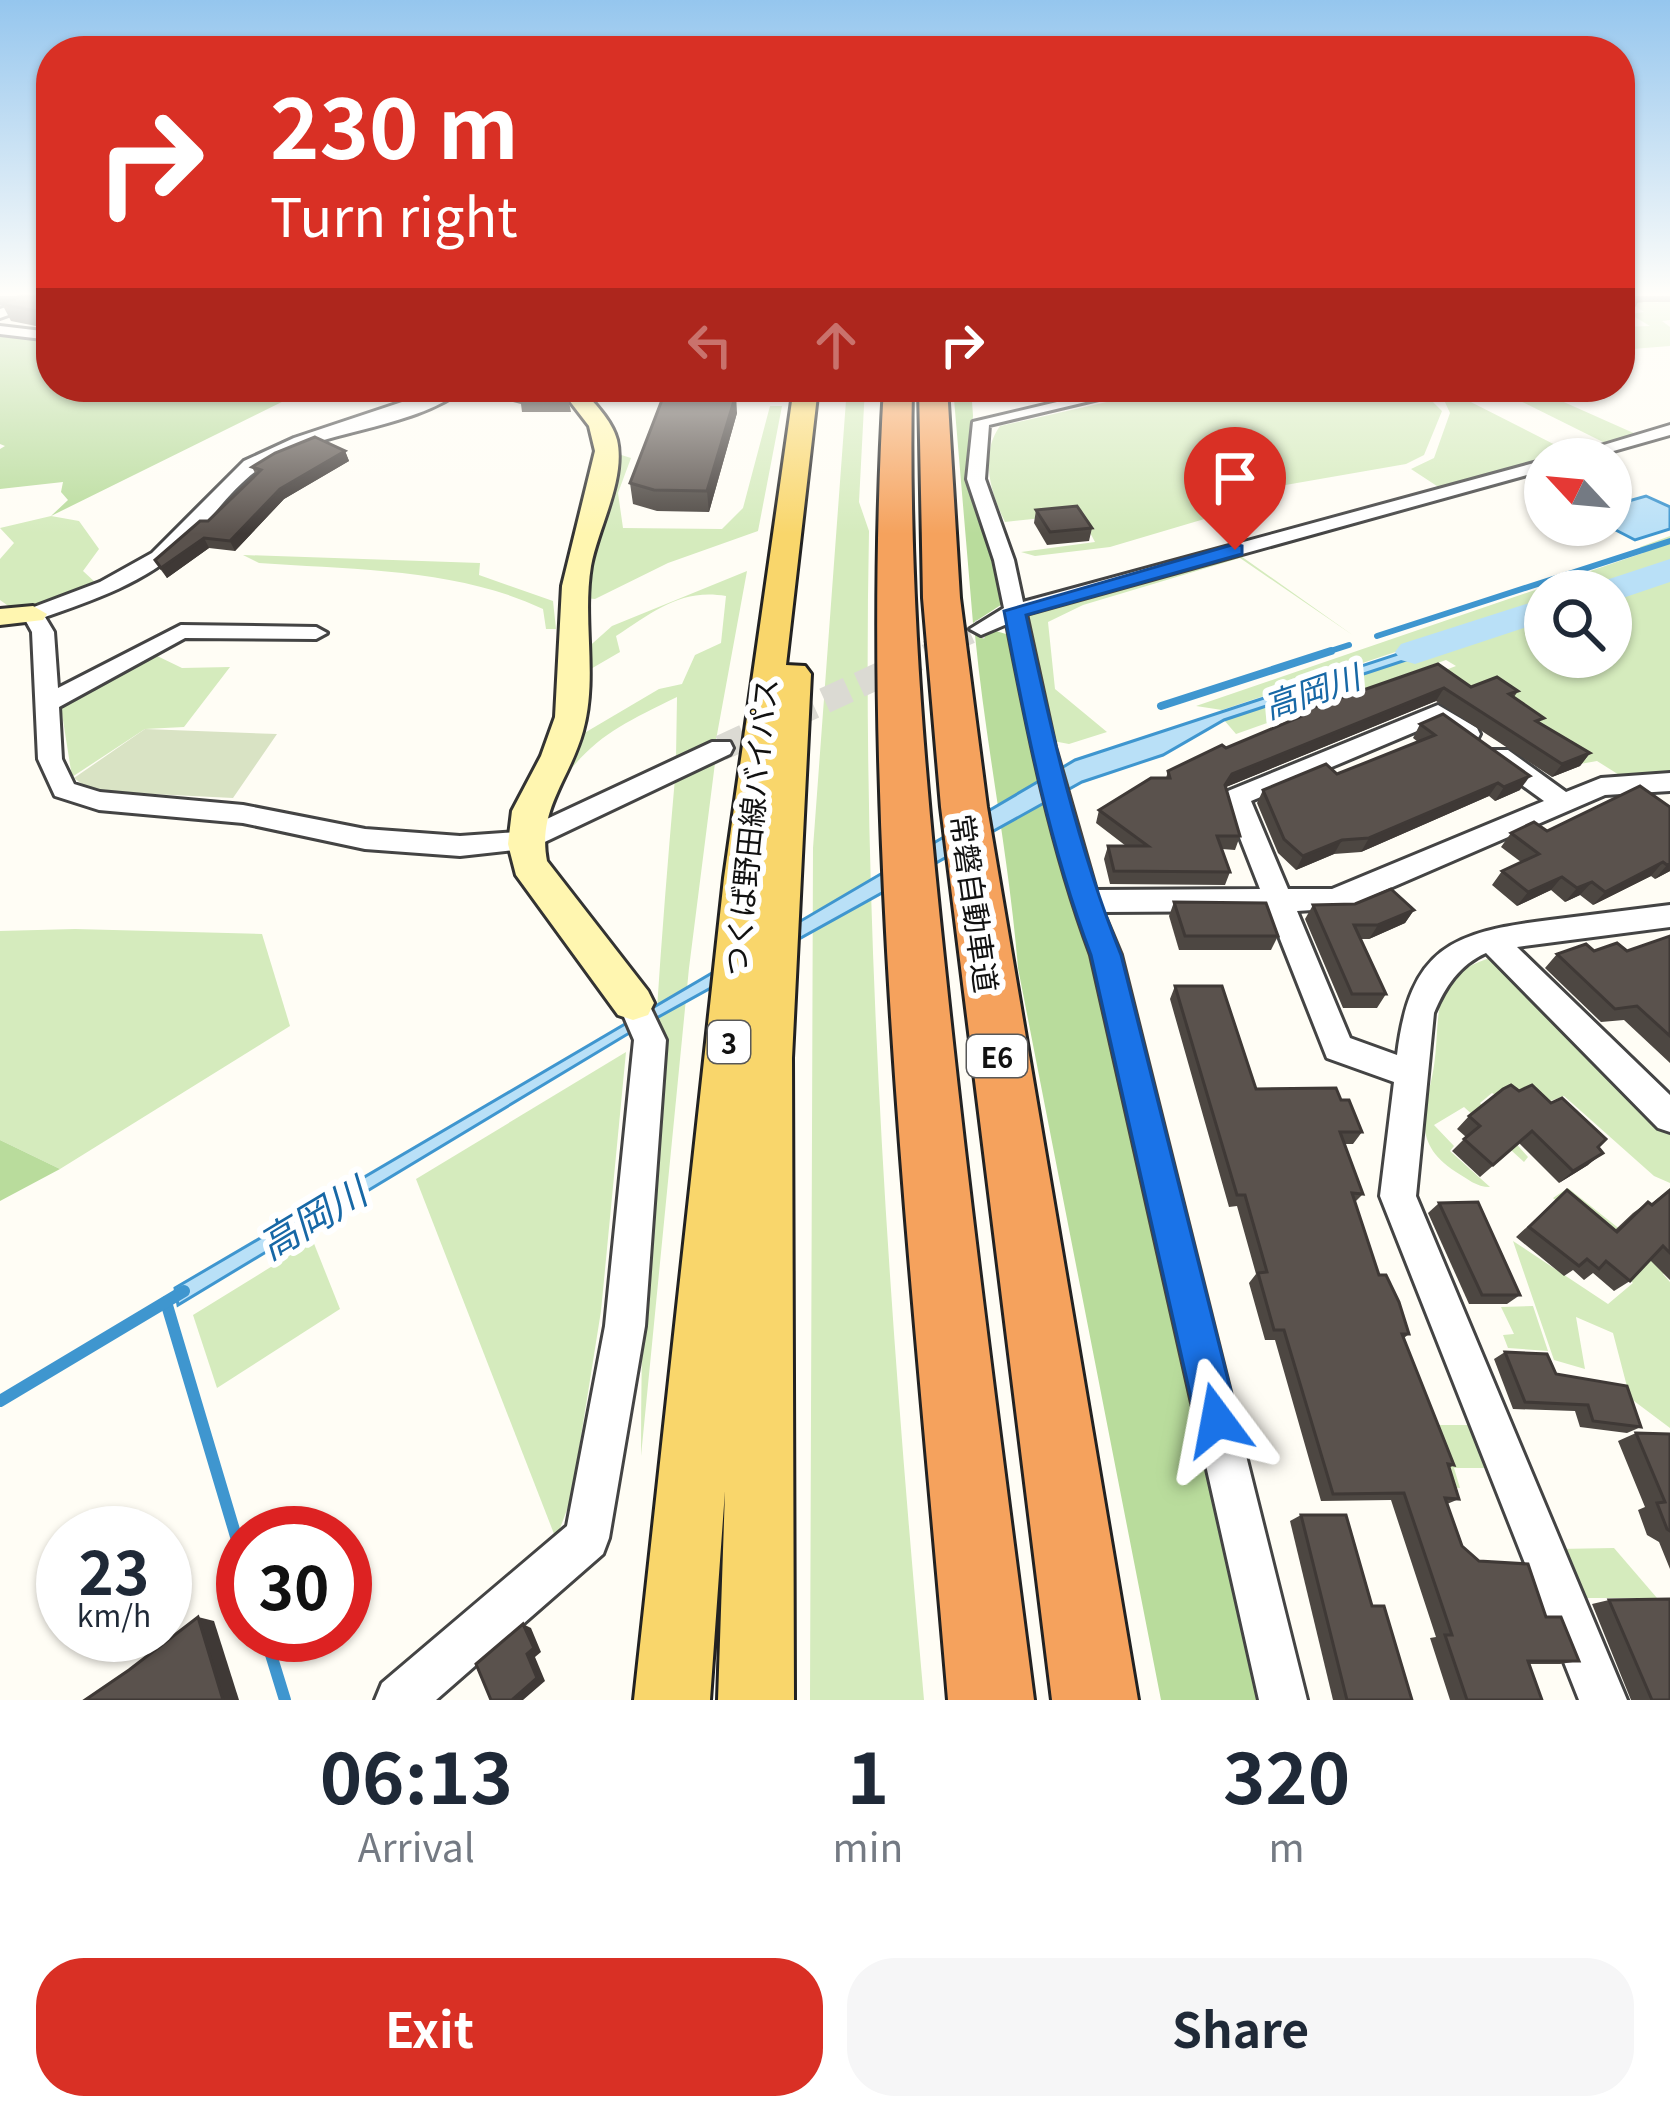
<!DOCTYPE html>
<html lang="en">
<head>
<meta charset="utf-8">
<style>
  :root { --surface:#fff; --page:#f6f6f7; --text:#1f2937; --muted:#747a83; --accent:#d93025 }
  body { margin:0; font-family:Georgia,"Noto Sans JP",serif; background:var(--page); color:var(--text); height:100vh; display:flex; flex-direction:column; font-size:45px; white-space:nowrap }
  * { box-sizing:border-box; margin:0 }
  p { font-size:39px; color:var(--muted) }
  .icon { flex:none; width:66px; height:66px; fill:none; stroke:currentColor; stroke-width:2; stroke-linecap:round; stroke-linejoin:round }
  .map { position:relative; height:1700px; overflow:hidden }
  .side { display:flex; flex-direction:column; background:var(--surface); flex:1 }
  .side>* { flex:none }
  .hud { position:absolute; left:36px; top:36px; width:1599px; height:366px; border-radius:48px; box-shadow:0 3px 9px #0004; background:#d93025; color:#fff; overflow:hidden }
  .needle { width:78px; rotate:296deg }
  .controls { position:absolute; left:1524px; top:438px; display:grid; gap:24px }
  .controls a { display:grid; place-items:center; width:108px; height:108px; border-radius:50%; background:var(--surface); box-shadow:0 3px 9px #0004; font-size:60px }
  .speed { position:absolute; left:36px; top:1506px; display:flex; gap:24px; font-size:60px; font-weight:700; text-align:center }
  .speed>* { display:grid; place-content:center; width:156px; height:156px; border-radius:50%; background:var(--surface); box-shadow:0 3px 9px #0004; line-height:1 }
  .speed small { font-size:30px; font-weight:400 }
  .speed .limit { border:18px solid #d22; background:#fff; color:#111 }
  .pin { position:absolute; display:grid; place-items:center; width:102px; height:102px; color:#fff; margin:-123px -51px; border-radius:50% 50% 50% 0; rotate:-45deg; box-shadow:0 0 12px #0007 }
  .pin .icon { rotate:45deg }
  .me { position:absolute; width:132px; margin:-66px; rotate:347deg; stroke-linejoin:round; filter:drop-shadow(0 0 9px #0008) }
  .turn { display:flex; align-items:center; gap:42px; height:252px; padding:0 36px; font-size:54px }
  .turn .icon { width:156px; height:156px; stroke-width:2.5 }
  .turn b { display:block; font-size:84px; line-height:102px }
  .lanes { display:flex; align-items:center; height:114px; padding:0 36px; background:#0003; justify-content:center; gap:60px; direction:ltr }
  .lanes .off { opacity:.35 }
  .eta { display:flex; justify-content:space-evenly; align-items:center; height:204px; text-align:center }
  .eta b { font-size:72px; font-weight:700; line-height:84px }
  .primary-button { display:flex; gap:24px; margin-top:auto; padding:24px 36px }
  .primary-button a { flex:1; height:138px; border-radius:48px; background:var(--accent); color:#fff; font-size:48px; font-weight:700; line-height:138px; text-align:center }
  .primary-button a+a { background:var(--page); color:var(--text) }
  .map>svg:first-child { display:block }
</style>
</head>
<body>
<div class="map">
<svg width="1670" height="1700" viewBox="0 0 1670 1700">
  <rect width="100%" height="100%" fill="#fffdf5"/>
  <g fill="#d5ebbd">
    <path d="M1621,296l37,7 2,-7 10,6v18l-8,1 8,6v19l-50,4v-23l30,-1 -20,-12 14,-2z"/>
    <path d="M847,387h18l-6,115 10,29c-8,390 20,780 55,1169h-114l3,-852z"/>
    <path d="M1173,387h305l-50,10 14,14 -18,44 -18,9 -132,23 -46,25 -118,35 -75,9 -14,-4 74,-10 -15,-28 -75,8c-14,-28 -26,-67 -5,-96z"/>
    <path d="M1530,387l108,48 -33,8 -111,-55z"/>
    <path d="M1459,396l114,58 -130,36 -32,-21 23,-11 16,-45 -6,-13z"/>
    <path d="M770,406h12l-24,125 -90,32 -73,36 -11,-1 31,-145 16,5 -13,35 5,35 99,1 21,-21z"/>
    <path d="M51,516l28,5 20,28 -16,22 14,13 -56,23 -27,3 -14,-10v-41l14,-16 -14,-15z"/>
    <path d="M1670,536v31l-59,22 -66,2v11l-323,108 -26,-4 447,-153 -3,-6z"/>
    <path d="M1238,554l116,82 -114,-78 -157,47 -35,17 7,67 52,43 -38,12 -16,-3 -28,-127z"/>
    <path d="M243,555l237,8 -1,12 74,26 3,28h-10l-3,-20c-87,-41 -188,-39 -284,-46z"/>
    <path d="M747,571l-31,169 -40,18 1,-61c-57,28 -87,41 -123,95l27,-57 78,-46 23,-5 13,-29 26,-12 5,-47c-45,-8 -73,16 -110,40l4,16 -31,18 -5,-19 28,-25z"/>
    <path d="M1670,575v199l-46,4 -27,-17 -17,3 -150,-88 26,-10 -10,-6 -210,74 -12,-14 321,-107v44h66v-62z"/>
    <path d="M151,653l31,15 48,-1 -46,60 -39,2 -73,48 -12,-76z"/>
    <path d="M715,763l-26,205 -48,488c0,-226 14,-452 34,-678z"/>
    <path d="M75,929l187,5 28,92 -230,143 -60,-29v-209z"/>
    <path d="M1493,957l177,177v49l-16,-7 -90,-80c-21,10 -52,8 -72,-3l-12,10 48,54 -4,5 -60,-55 -30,18 20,21 -4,5 40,36c-14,0 -22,-8 -34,-15 -42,-27 -33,-55 -24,-95 12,-55 -10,-99 61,-120z"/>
    <path d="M626,1052l-25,259 -30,188 -15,40 -140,-360z"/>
    <path d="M1568,1188l102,81 -7,5 7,8v146l-40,-30 -17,-65 -37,-16 9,52 -31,-9 -41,-119 95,63 25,-21 -10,-9 4,-15 -74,-61z"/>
    <path d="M313,1241l27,68 -123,79 -24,-73z"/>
    <path d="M1533,1306l15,45 -40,-3 -5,-13 11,-1 -13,-27z"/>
    <path d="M1373,1425h99l16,43h-34l6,20 -17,-1z"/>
    <path d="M1614,1548l43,50h-78l-21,-49z"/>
  </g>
  <g fill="#b9dc9c">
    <path d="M0,333l51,7v47h261l-261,129 17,-16 -7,-8 2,-10 -63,7v-40l5,-3 -5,-2z"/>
    <path d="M953,387h18l2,29 -6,68 40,117 -34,22z"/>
    <path d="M989,629l17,5 7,12 40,196 33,97 177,761h-102l-143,-732c-9,-112 -32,-221 -43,-333z"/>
    <path d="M0,1140l60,29 -60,32z"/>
  </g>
  <path fill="#d9e3c4" d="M145,729l132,5 -44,64 -142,-7 -17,-13z"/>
  <g fill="#b9e0f7" stroke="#3f96cf" stroke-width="3">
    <path d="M1646,496l24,11v22l-35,11 -29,-15h5v-19z"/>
    <path d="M1474,629l5,7 -255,84 -61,35 -81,27 -456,253 -448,270 -3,-17 900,-528z"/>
  </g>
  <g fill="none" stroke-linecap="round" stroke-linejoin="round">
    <g stroke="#3f96cf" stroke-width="6">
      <path d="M1377,636l293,-95"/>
      <path d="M1321,654l28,-9"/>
    </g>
    <path stroke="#3f96cf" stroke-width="8" d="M1161,706l170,-55"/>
    <g stroke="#3f96cf" stroke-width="12">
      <path d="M166,1302l77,258"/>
      <path d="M0,1401l184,-110"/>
      <path d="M265,1635l20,65"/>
    </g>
    <g fill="#b9e0f7" fill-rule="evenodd">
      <path d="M1670,559v23l-59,20v-11h-19l5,-8z"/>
      <path d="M1545,598v23l-130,43 -14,-4 -6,-8 6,-8z"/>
    </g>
    <path stroke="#dbdad3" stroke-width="20" stroke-dasharray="20 9" stroke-linecap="butt" d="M926,654l55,-25"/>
    <path stroke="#dbdad3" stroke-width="26" stroke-dasharray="26 12" stroke-linecap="butt" d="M721,748l212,-97"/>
    <defs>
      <g id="street">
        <path d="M39,296h12v4l-51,18v-9z"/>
        <path d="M0,326l51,6v8l-51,-6z"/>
        <path d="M447,387h20c-52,41 -132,41 -190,71 -42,21 -60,57 -93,88 -38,36 -90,54 -139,71l9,15 4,56 123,-63 135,2 11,6 -11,6 -131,-1 -126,69 3,52 12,25 26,8 143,13 122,24 95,7 59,-4 193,-90h18l3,6 -3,6 -198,94 -72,8 -95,-7 -122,-26 -144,-13 -44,-14 -17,-37 -6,-127 -10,-18 4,-4 74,-28 52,-29 92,-92 50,-23z"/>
        <path d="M1120,387h29l-160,38 -4,54 29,81 9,42 522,-142v10l-519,144 29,133 41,143 164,-1 -36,-92 4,-6 210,-86 39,23 3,6 -3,6h-18l-23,-17 -185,78 37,88h44l212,-88 -54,-39 -3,-6 3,-6h18l58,42 35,-14 69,-5v18l-65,4 -261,113 -47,3 53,127 47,17c13,-107 54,-123 153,-135 40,-5 80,-10 120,-15v22l-153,20 153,148v37l-12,-4 -172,-175c-27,12 -41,34 -52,60l-18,183 211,504h-48l-199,-504 14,-114 -67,-24 -58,-147 -166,1 18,43 186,745h-48l-168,-745c-40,-107 -62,-219 -84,-331l-26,11 -11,-6 34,-21 -10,-48 -27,-81 6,-57z"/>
        <path d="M1670,425v10l-85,24h-28z"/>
        <path d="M633,990l11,4 22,46 -21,286 -36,212 -6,16 -167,146h-61l7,-17 185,-157 38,-200 29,-286 -16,-37 4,-9z"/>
      </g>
      <g id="secondary">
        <path d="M559,387h21c13,15 32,33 37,53 9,39 -19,88 -26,126 -9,55 7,111 -8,165 -13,48 -46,78 -36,130l101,130 6,12 -6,12 -15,5 -15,-5 -102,-140 -8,-31 4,-33 29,-55 14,-39 7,-131 33,-135 -6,-25z"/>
        <path d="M33,606l14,8 -4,6 -43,5v-16z"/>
      </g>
      <path id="primary" d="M794,387h24l-32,278 19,1 6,8 -19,384 2,642h-76l7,-209 -15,209h-76l90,-822z"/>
      <g id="highway">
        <path d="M884,387h28c-4,198 13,394 34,590 25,242 57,482 88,723h-86c-36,-430 -90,-882 -64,-1313z"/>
        <path d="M919,387h28l13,211 27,209 151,893h-86l-111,-893 -18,-209z"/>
      </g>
    </defs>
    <use href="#street" stroke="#444" stroke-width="6"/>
    <use href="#secondary" stroke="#333" stroke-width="6"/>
    <use href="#primary" stroke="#222" stroke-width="6"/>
    <use href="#highway" stroke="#222" stroke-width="6"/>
    <use href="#street" fill="#fff" fill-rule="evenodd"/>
    <use href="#secondary" fill="#fff6b0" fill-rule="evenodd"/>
    <use href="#primary" fill="#f9d66b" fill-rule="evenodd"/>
    <use href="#highway" fill="#f5a25d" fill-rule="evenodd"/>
  </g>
  <g fill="#4d4742">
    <path d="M0,296h51v33l-40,-8 -9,-17 -2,1z"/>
    <path d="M1620,296h50v6h-32l-10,18h-8z"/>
    <path d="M468,387h95l4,5 4,20h-49l-1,-8 -52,-13z"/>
    <path d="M667,387h56l-1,4 15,22 -28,99 -52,-1 -24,-7 -3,-21z"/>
    <path d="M345,451l4,10 -65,38 -49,52 -26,-3 -42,30 -6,-8 -6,-10 53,-39 48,-46 -4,-8z"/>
    <path d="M1036,510l56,18 -3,13 -42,4 -13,-22z"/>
    <path d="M1438,664l33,23 47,4 -4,6 26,27 50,29 -10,13 -28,11 -116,-76 -210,86 14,49 -5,14 -13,-1 8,23 -5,13 -115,-1 -6,-25 4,-13h18l-30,-23 3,-13 67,-32 2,-7 132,-53 3,-7z"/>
    <path d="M1420,724l100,66 -25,11 -6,-5 -128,56 -27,2 -38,16 -18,-17 -21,-50 6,-13 74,-16 81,-32 -5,-4z"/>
    <path d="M1670,807v64l-15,8 -4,-3 -58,29 -13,-10 -15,7 -14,-12 -34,16 -25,-21 10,-14 19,-9 -20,-15 10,-14 36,-2z"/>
    <path d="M1174,902l104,34 -7,14h-92l-10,-34z"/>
    <path d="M1313,905l101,5 -9,13 -36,16h-8l25,55 -9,14h-34l-38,-89z"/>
    <path d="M1670,936v127l-46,-43 -23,2 -56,-54 12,-14 70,-3z"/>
    <path d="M1175,986l81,103 85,11 21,32 -9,12h-9l19,50 -8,8 24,73 30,59 -5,4 50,127 -5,3 10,31 -12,5 15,42 84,71 33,44 -19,3h-31l13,36h-92l-20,-62 6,-1 -45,-137 -70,1 -46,-161h-10l-16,-57 7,-9 -19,-68 -8,1 -59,-208z"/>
    <path d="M1469,1116l129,31 -10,18 -29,18 -40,-40 -39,34 -28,-26 14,-14 -9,-8z"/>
    <path d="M1670,1189v91l-20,-20 -20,21 -16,10 -21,-18 -9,7 -11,-10 -9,6 -48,-39 51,-47 48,40 18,-17 15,-11 3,2z"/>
    <path d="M1439,1203l81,92 -13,9h-38l-41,-91z"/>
    <path d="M1505,1352l51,22 85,53 -14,6 -47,-6 -5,-16 -62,-2 -19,-50z"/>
    <path d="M1636,1433l34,1v135l-11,-27 -12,-7 -9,-25 7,-3 -27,-66z"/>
    <path d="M1301,1515l111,185h-79l-43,-179z"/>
    <path d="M1609,1600l61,100h-39l-39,-96z"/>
  </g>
  <g fill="#3f3936">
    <path d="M0,296h34l-34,9z"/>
    <path d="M736,394l1,19 -28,99 -2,-21z"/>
    <path d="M345,451l4,10 -65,38 -49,52 -5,-10 50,-52z"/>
    <path d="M204,538l5,10 -42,30 -6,-10z"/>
    <path d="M1444,688l-8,13 -210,86 -6,12 12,-25z"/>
    <path d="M1590,753l-10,13 -28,11 10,-13z"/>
    <path d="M1530,776l-10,14 -25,11 9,-14z"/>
    <path d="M1498,783l-9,13 -128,56 8,-14z"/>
    <path d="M1342,840l-8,14 -38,16 7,-14z"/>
    <path d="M1663,862l-12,14 -58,29 12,-13z"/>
    <path d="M1670,864v7l-15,8 12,-14z"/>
    <path d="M1562,877l-11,13 -34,16 11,-14z"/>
    <path d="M1592,882l-12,13 -15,7 12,-14z"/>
    <path d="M1414,910l-9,13 -36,16 9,-14z"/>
    <path d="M1603,1153l-15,12 -29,18 14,-12z"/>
    <path d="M198,1617l16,4 25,79h-16z"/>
    <path d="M523,1624l8,4 10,24 -6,5 10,24 -22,19h-11l15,-46z"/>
  </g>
  <g fill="#5a524d" stroke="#3f3936" stroke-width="3">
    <path d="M21,296h30v18l-50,-10z"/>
    <path d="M1620,296h9l9,5 -18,1z"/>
    <path d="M521,387h42l4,5h-49z"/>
    <path d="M667,387h48l-1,3 22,4 -29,97 -53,-1 -24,-7z"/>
    <path d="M315,437l30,14 -65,38 -50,52 -26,-3 -43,30 -6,-8 45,-39h8l53,-51 -9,-3 23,-14z"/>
    <path d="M1077,506l15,22 -42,4 -14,-22z"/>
    <path d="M1438,664l33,23 26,-10 21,14 -9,3 35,24 -8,3 54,32 -28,11 -118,-76 -212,86 -7,11 15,51h-23l13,36 -116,-1 -6,-25h40l-49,-36 52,-32h19l-2,-7 54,-26 4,3 81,-34 -4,-3z"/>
    <path d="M1443,714l87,62 -26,11 -6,-4 -129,55 -27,2 -39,16 -19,-17 -21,-49 63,-26 11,10 98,-39 -15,-11z"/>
    <path d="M1640,786l30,21v57l-3,1 -4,-3 -58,30 -13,-10 -15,6 -15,-11 -34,15 -26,-21 37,-17 -28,-21 23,-11 13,9z"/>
    <path d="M1391,889l23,21 -36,15h-24l32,69h-34l-39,-89 42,-1z"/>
    <path d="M1174,902l92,1 12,33h-93z"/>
    <path d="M1670,936v100l-33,-30 -22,3 -58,-55 29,-10 8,7 23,-8 10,8z"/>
    <path d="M1175,986h47l34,103 80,-1 5,12h8l13,32h-22l23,62 -11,-1 27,82h7l13,27 10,32h-7l52,131 -6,-1 11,35 -14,-1 17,48 17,15 49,3 18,53h15l18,44h-51l14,39h-75l-22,-65h7l-48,-142 -71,1 -49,-164h-10l-16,-57 9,-1 -22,-77h-8z"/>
    <path d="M1511,1085l8,6 13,-6 19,18 11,-5 44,41 -8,8 5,6 -30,18 -41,-40 -39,34 -29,-26 16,-13 -11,-10 34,-27z"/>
    <path d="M1567,1190l50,42 31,-30 4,3 18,-15v63l-7,-7 -33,35 -24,-20 -7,8 -12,-10 -8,7 -50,-39z"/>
    <path d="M1478,1202l42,93h-38l-43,-92z"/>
    <path d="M1505,1352l42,2 9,20 71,12 14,41 -48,-6 -5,-16 -63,-3z"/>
    <path d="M1636,1433l34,1v97l-3,-2 -10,-26 8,-1z"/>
    <path d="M1301,1515h45l26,91h12l28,94h-65z"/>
    <path d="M1670,1599v101h-18l-43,-100z"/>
    <path d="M198,1617l25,83h-138l44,-30z"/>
    <path d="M523,1624l11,24 -7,6 10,24 -25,22h-21l-15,-36z"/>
  </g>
  <linearGradient id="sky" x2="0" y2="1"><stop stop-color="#95c6ee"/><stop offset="0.55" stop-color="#fffefa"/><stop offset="1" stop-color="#fffefa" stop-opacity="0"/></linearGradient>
  <rect width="1670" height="534" fill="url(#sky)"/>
  <path fill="#1a73e8" stroke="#114b97" stroke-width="3" d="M1235,544l7,2v8l-216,61c25,115 51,230 95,340l117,465 -6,15 -15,6 -15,-6 -6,-15 -105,-465c-42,-111 -65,-228 -87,-344z"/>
  <g text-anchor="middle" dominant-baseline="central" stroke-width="12" stroke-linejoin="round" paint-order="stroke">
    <g fill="#fff" stroke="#585858" stroke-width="3">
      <rect x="708" y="1021" width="42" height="42" rx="9"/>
      <rect x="967" y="1035" width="60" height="42" rx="9"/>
    </g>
    <g font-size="27" font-weight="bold" fill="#111">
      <text x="729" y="1042">3</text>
      <text x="997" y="1056">E6</text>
    </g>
    <g font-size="30" fill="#111" stroke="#fff">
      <text transform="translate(749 827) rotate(-84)">つくば野田線バイパス</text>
      <text transform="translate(976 903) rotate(82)">常磐自動車道</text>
    </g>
    <g font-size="33" font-style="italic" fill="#1768a6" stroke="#fff">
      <text transform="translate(1311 690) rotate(-19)">高岡川</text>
    </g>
    <g font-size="39" font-style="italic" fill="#1768a6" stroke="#fff">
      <text transform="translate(311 1216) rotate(-31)">高岡川</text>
    </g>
  </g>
</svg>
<div class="controls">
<a><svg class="needle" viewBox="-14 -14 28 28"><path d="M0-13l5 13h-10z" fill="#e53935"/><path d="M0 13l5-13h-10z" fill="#747a83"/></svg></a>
<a><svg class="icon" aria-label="search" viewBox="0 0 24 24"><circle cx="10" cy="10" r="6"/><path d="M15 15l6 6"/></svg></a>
</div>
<div class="speed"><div>23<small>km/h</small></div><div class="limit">30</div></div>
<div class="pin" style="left:1235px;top:550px;background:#d93025"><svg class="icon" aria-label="arrive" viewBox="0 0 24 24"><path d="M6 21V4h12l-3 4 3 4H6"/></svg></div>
<svg class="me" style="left:1217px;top:1420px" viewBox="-20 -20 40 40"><path d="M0-17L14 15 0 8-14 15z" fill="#1a73e8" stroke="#fff" stroke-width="4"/></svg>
<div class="hud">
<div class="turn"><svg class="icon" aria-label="right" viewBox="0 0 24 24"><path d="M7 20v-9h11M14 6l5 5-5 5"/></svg><div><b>230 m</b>Turn right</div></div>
<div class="lanes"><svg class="icon off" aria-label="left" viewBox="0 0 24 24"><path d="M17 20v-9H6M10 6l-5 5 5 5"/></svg><svg class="icon off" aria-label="ahead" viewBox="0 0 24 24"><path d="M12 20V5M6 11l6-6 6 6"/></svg><svg class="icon" aria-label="right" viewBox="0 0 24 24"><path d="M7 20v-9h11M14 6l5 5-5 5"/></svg></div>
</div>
</div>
<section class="side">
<div class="eta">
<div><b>06:13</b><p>Arrival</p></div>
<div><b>1</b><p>min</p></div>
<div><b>320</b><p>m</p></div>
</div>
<div class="primary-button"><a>Exit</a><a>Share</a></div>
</section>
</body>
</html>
